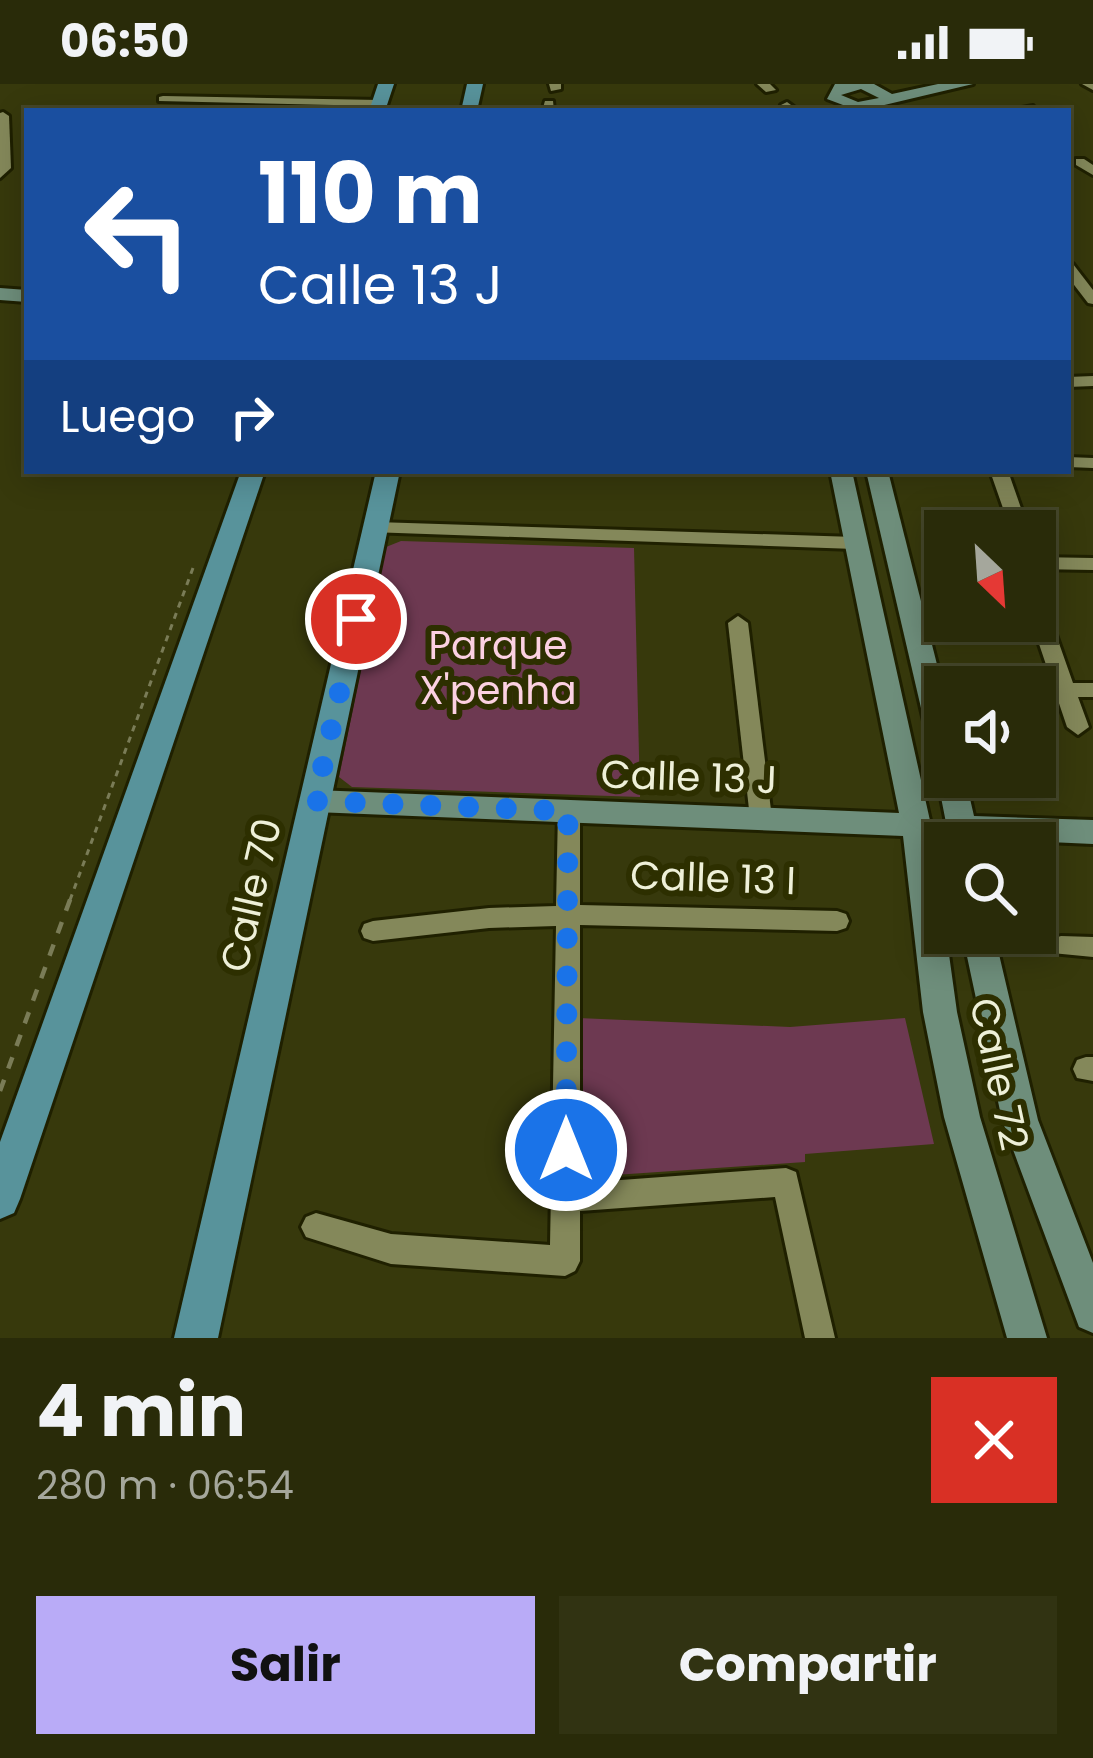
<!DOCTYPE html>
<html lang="es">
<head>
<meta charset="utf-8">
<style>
  :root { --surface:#292b09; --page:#313312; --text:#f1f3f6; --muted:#a5a79c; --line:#45472a; --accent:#b9abf7 }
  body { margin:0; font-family:Poppins,sans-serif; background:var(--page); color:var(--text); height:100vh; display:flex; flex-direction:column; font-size:45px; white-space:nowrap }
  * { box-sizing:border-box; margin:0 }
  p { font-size:39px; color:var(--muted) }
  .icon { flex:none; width:66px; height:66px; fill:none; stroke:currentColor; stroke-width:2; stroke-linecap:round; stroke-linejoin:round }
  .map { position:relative; height:1254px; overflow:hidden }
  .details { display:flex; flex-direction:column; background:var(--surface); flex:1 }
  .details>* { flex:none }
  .banner { position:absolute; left:24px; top:24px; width:1047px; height:366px; border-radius:0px; box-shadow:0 6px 30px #0003,0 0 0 3px var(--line); background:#1a4fa0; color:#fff; overflow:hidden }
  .needle { width:78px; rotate:155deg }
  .buttons { position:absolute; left:924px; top:426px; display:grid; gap:24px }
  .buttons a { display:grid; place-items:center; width:132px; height:132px; border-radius:0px; background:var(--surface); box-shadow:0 6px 30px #0003,0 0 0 3px var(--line); font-size:60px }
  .pin { position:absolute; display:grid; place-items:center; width:102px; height:102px; color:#fff; margin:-51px; border:6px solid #fff; border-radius:50%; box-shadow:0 3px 12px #0007 }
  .me { position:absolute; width:132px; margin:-66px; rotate:0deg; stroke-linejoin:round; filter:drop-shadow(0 0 9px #0008) }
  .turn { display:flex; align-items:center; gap:42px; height:252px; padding:0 36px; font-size:54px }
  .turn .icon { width:156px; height:156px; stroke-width:2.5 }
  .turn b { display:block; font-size:84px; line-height:102px }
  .then { display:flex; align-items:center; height:114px; padding:0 36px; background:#0003; gap:24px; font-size:45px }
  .round { display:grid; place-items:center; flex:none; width:126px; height:126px; border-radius:0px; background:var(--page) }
  .overview { display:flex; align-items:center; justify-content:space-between; height:204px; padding:0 36px }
  h1 { font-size:72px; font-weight:700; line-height:90px }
  .button { display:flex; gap:24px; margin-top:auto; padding:24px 36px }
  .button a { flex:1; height:138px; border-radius:0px; background:var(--accent); color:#111; font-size:48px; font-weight:700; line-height:138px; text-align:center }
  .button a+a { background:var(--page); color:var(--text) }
  .status { display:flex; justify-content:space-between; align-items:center; height:84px; padding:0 60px; background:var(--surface); direction:ltr }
  .status svg { height:33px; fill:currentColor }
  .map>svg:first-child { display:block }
</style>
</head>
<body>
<div class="status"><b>06:50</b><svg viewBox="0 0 49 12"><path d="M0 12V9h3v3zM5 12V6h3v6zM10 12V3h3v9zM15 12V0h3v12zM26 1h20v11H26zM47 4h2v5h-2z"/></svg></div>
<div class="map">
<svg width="1093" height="1254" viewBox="0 0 1093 1254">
  <rect width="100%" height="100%" fill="#37390c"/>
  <g fill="#6d3951">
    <path d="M401,457l233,7 6,249 -288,-10 -13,-10 47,-230z"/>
    <path d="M578,934l212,9 115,-9 29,126 -129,10v8l-220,15 -12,-7z"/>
  </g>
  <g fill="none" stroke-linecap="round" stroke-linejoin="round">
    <defs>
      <g id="street">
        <path d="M549,0h12v5l-10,2z"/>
        <path d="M757,0h13l6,6 -10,2z"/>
        <path d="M1082,0h11v6z"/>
        <path d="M163,12l216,4 6,3 -6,3 -220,-5v-4z"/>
        <path d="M545,17h8l1,10h-12z"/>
        <path d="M787,18l12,9h-13l-5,-6z"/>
        <path d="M1033,22l4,5h-23l2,-2z"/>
        <path d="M3,28l6,4 2,52 -11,10v-65z"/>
        <path d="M1076,75h8l9,6v10l-17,-10z"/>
        <path d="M1068,179l5,1 20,26v14l-5,-1 -20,-26z"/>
        <path d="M1093,292v10l-25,1v-10z"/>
        <path d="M1068,373l25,1v10l-25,-1z"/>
        <path d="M990,387h18l21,60h-18z"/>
        <path d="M376,438l479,15 9,6 -9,6 -485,-17 -3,-4 3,-4z"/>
        <path d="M1035,473l58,1v12l-58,-1z"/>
        <path d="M1035,491l9,6 10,48 19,54h20v14h-15l11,30 -11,8 -11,-8 -31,-92 -122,-3 -10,-7 10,-7 119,4z"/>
        <path d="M738,532l10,7 24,195 -3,6h-16l-3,-6 -22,-195z"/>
        <path d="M569,718l8,3 3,6v94l257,6 9,3 3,7 -3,7 -9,3 -257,-6v258l206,-15 10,4 39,166h-30l-30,-141 -195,14v50l-5,10 -10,5 -174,-12 -85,-27 -5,-10 5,-10 10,-4 75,21 159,11 6,-319 -67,2 -116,13 -9,-3 -3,-7 3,-7 9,-3 116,-13 67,-2 2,-95 3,-6z"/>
        <path d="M1061,852l32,1v20l-41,-4 -3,-7 3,-7z"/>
        <path d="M1086,973h7v24l-16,-3 -4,-9 4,-9z"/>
      </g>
      <g id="secondary">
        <path d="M835,0h39l18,10 46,-10h35l-114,27 -32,-12zM861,5l18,9 -21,4 -17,-7z"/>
        <path d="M0,204l27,2v12l-27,-2z"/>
        <path d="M830,387h22l79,354 26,187 23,105 67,221h-40l-63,-221 -21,-105 -20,-176 -588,-24 -10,-3 -4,-8 4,-8 10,-3 584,23z"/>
        <path d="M866,387h22l57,225v65l-10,-3 -4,-7z"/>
        <path d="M945,684v9h20l9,39 119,4v24l-114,-5 1,4h-30l-13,-66z"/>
        <path d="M962,849h32l44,187 55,143v70l-14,-6 -77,-207z"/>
      </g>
      <g id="primary">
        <path d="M378,0h16l-9,27h-16z"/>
        <path d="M467,0h16l-6,27h-16z"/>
        <path d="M241,387h24l-245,728 -6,14 -14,6v-77z"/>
        <path d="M376,387h24l-182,867h-44z"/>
      </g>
    </defs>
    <use href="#street" stroke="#1f2000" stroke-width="6"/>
    <use href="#secondary" stroke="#1f2000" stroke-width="6"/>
    <use href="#primary" stroke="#1f2000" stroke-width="6"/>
    <path stroke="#7a7c57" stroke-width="3" stroke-dasharray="6 6" stroke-linecap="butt" d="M70,816l123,-332"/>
    <path stroke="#7a7c57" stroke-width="4.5" stroke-dasharray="12 12" stroke-linecap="butt" d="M0,1007l71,-194"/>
    <use href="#street" fill="#84885a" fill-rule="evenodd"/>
    <use href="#secondary" fill="#6e8e7b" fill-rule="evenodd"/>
    <use href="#primary" fill="#58939b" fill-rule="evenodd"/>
  </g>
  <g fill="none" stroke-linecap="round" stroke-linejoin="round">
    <path stroke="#1a73e8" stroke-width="21" stroke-dasharray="0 37.8" d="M356,535l-41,182 253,10 -2,339"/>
  </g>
  <g text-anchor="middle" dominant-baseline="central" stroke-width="12" stroke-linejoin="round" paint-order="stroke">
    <g font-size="39" fill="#fcd1e2" stroke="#2d2f00">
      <text x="498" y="561">Parque<tspan x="498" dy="45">X'penha</tspan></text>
    </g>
    <g font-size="39" fill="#eef0d8" stroke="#2d2f00">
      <text transform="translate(689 693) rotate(2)">Calle 13 J</text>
      <text transform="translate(713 794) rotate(2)">Calle 13 I</text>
      <text transform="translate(251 811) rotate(-77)">Calle 70</text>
      <text transform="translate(999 990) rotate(78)">Calle 72</text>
    </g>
  </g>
</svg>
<div class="buttons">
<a><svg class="needle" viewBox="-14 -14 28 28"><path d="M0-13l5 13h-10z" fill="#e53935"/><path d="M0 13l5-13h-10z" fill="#a5a79c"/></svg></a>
<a><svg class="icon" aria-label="sound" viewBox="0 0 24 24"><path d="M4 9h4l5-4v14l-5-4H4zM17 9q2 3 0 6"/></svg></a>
<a><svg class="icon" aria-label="search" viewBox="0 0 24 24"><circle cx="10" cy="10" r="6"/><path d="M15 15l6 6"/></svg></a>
</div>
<div class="pin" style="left:356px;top:535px;background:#d93025"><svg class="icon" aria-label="arrive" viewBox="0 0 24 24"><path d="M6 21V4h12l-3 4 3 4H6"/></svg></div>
<svg class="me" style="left:566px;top:1066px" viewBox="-20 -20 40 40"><circle r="17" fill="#1a73e8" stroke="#fff" stroke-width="3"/><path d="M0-11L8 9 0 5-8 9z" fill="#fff"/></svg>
<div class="banner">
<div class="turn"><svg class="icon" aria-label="left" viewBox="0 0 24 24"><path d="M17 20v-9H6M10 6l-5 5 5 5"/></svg><div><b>110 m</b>Calle 13 J</div></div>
<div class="then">Luego<svg class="icon" aria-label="right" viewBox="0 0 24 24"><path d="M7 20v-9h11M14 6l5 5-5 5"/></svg></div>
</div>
</div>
<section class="details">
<div class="overview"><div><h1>4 min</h1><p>280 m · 06:54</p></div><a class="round" style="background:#d93025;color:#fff"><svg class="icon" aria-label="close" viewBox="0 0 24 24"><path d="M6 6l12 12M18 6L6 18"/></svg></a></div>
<div class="button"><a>Salir</a><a>Compartir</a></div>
</section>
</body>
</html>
